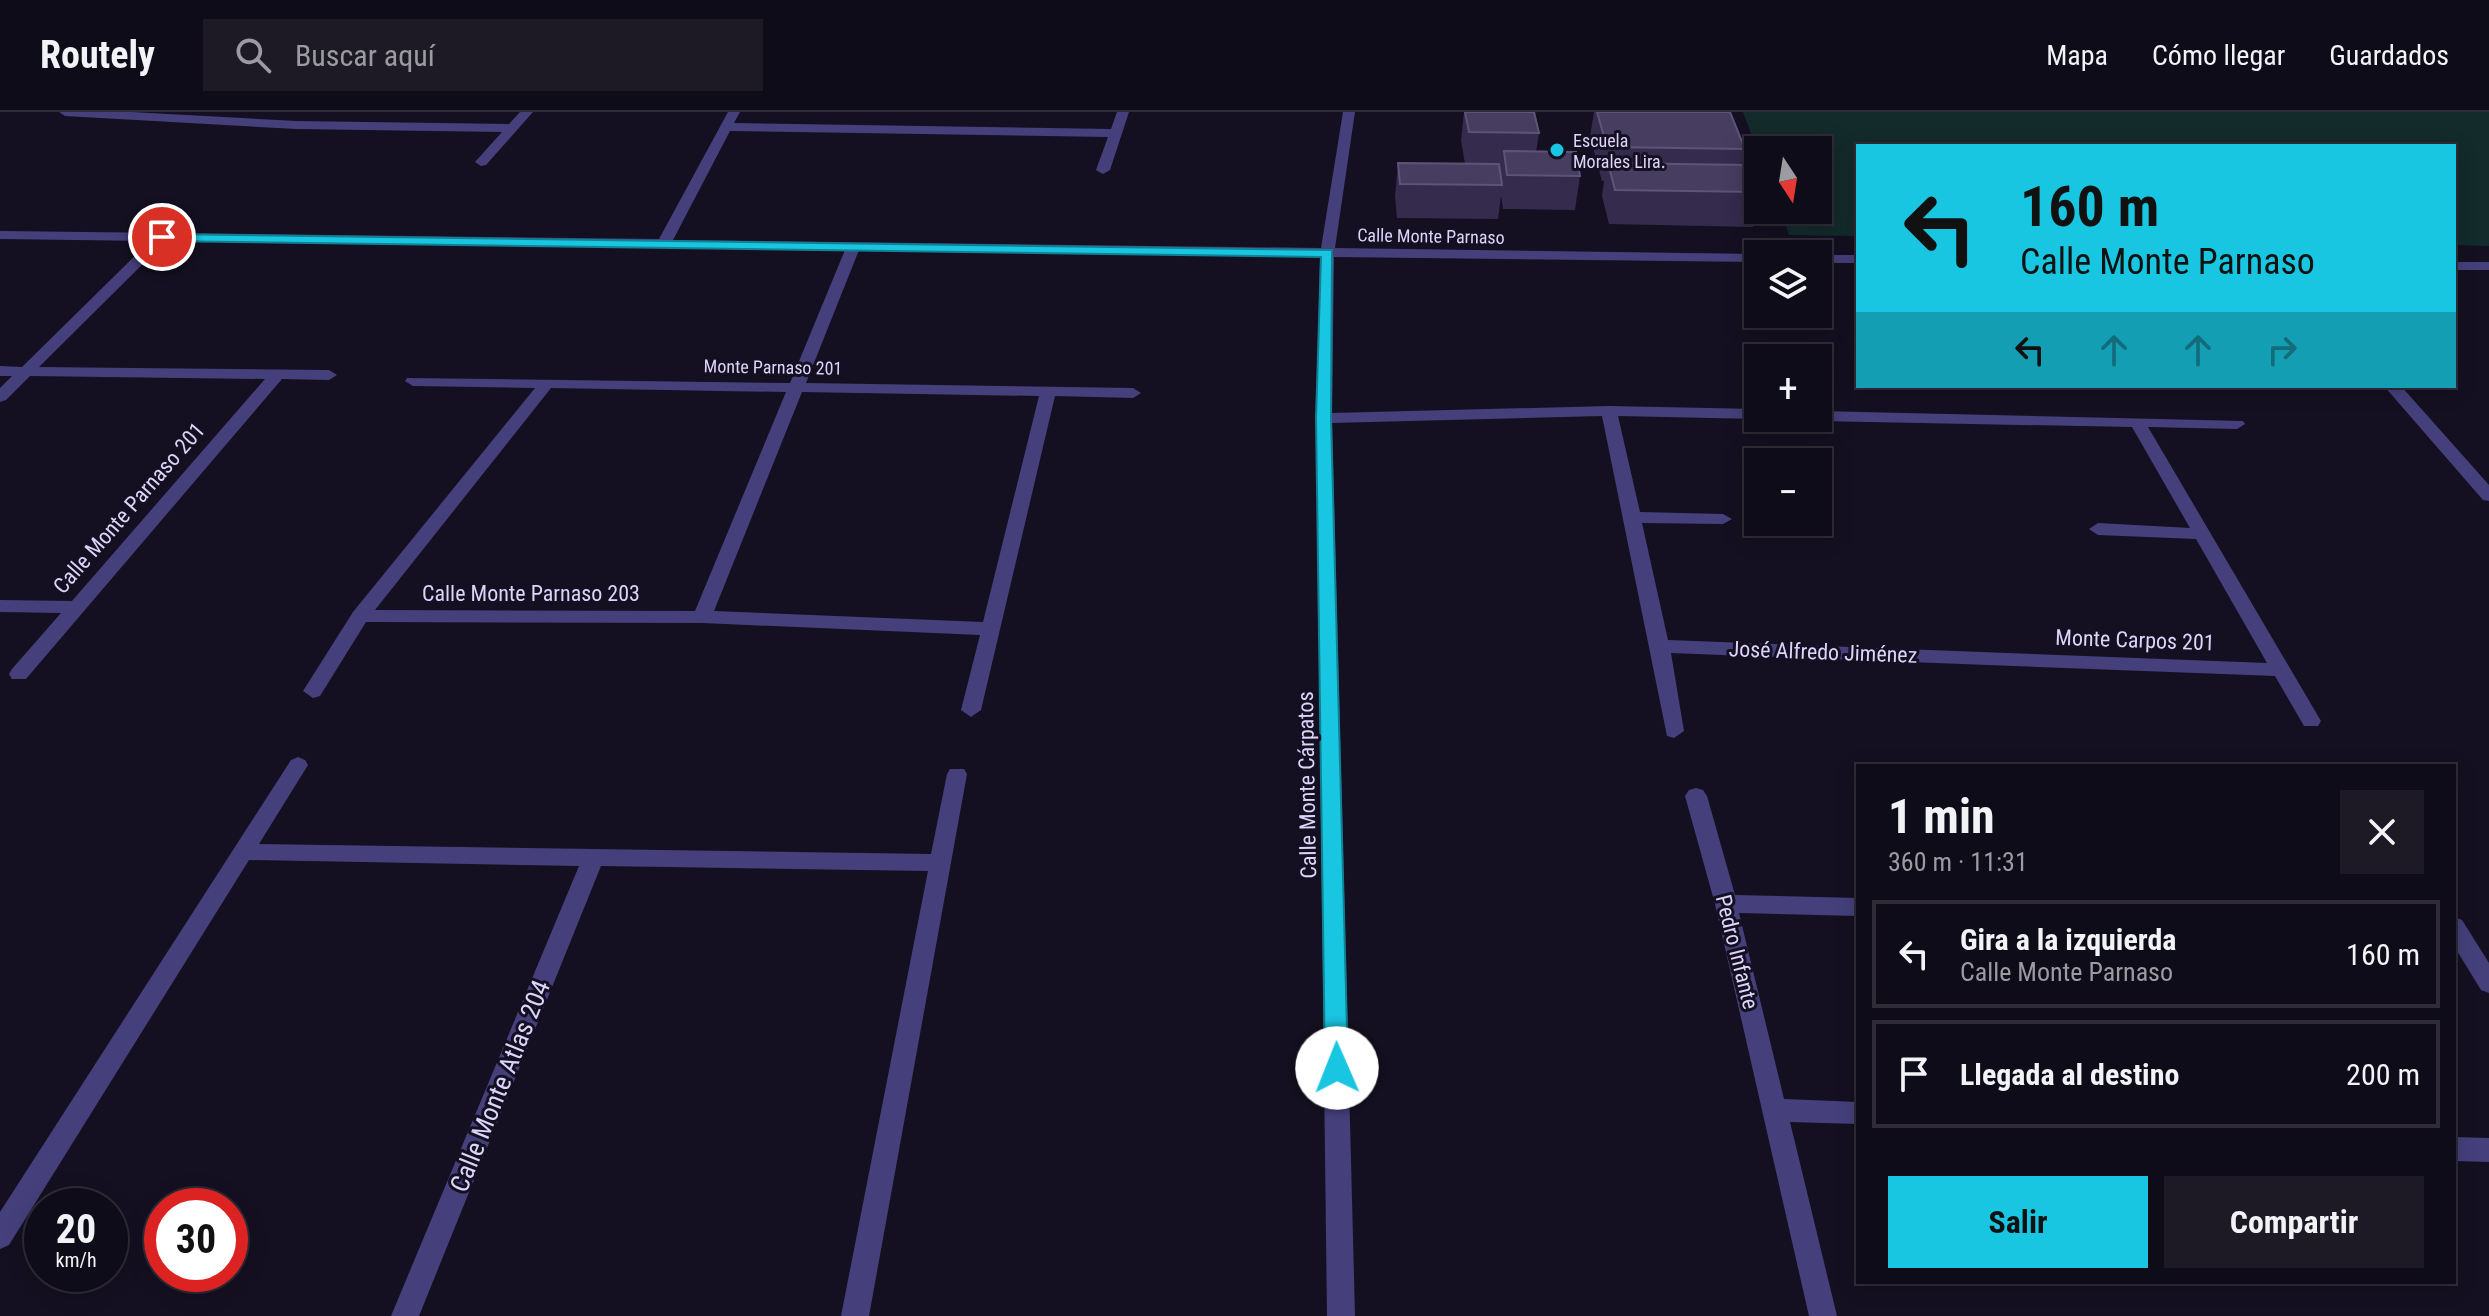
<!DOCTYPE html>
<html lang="es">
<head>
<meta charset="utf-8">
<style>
  :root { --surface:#0f0c19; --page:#1d1a26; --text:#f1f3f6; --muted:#9b9ba2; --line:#2f2c38; --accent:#19c6e2 }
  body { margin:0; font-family:"Roboto Condensed",sans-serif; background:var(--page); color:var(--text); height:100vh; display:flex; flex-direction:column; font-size:30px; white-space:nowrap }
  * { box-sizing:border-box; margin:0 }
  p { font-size:26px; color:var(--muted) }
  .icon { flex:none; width:44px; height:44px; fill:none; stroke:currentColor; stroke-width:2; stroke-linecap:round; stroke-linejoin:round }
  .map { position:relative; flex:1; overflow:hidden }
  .side { position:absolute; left:1856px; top:652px; width:600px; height:520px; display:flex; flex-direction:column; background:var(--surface); border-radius:0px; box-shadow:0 4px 20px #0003,0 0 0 2px var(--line) }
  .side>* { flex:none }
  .top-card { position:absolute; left:1856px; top:32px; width:600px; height:244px; border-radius:0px; box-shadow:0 4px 20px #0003,0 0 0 2px var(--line); background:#19c6e2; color:#111; overflow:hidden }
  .needle { width:52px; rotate:168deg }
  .controls { position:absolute; left:1744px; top:24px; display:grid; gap:16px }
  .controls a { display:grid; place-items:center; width:88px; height:88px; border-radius:0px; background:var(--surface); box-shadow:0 4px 20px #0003,0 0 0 2px var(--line); font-size:40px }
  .speed { position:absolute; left:24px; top:1076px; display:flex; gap:16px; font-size:40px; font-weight:700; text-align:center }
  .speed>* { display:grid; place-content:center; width:104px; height:104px; border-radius:50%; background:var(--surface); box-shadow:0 4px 20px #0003,0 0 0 2px var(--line); line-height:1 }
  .speed small { font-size:20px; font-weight:400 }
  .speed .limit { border:12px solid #d22; background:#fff; color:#111 }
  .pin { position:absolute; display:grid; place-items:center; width:68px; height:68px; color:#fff; margin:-34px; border:4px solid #fff; border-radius:50%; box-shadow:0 2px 8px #0007 }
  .me { position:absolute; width:88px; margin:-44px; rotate:359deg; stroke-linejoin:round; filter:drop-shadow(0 0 6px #0008) }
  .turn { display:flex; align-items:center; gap:28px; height:168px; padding:0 32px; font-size:36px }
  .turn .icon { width:104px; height:104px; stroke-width:2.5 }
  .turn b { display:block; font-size:56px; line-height:68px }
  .lanes { display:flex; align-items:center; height:76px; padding:0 32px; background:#0003; justify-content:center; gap:40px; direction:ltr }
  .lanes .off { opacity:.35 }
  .round { display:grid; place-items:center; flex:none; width:84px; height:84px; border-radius:0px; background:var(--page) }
  .summary { display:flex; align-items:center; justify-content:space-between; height:136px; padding:0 32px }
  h1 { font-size:48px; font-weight:700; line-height:60px }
  .button { display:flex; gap:16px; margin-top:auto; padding:16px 32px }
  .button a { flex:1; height:92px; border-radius:0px; background:var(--accent); color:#111; font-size:32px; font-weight:700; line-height:92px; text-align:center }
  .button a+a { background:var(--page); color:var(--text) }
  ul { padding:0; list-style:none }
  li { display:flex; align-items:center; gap:24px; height:108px; margin:0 16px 12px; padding:0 16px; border:4px solid var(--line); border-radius:0px }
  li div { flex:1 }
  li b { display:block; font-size:30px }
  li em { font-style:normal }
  header { display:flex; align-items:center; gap:48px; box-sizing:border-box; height:112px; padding:0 40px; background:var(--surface); border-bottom:2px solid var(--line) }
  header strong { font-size:38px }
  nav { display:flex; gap:44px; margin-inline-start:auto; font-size:28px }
  .search { width:560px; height:72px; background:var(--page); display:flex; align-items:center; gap:20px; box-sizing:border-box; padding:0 28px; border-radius:0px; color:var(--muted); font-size:30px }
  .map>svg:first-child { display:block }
</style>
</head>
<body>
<header>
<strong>Routely</strong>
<div class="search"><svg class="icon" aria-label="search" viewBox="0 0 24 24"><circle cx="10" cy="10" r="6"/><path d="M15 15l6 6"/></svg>Buscar aquí</div>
<nav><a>Mapa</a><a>Cómo llegar</a><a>Guardados</a></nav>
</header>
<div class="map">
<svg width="2489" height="1204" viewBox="0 0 2489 1204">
  <rect width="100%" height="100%" fill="#141021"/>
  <path fill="#142b2b" d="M1743,0h746v134l-35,-1v-99h-596v90l-69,-1 -9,-25h38v-60l-60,2z"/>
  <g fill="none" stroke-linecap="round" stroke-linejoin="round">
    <g fill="#45407b" fill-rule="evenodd">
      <path d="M59,0h72l165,9 213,3 11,-12h13l-47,53 -5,1 -6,-4 27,-30 -206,-3 -231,-13z"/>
      <path d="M728,0h12l-6,11 377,6 6,-17h12l-19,58 -7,4 -7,-4 12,-33 -378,-6 -57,109 648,8 22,-136h12l-20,136 424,6 -1,8 -424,-5 -2,156 277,-7 149,3v9h3l-3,1 -140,-3 22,96 83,2 9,5 -9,5 -81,-1 26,117 599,23 -71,-124 -98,-4 -9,-6 9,-6 92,5 -58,-101 -314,-6 -7,-3h7v-7l425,10 2,3 -8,5 -89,-2 173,294 -3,5h-14l-29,-50 -604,-23 13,78 -10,7 -7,-2 -65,-320 -270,7 23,893h-28l-11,-898 4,-161 -461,-7 -53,133 327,5 8,5 -8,5 -78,-2 -74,314 -10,7 -10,-7 19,-75 -278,-12 -336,-1 -46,74 -7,2 -10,-7 50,-79 182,-224 -122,-2 -8,-5 2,-3 383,5 55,-133 -679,-9 -127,126 290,3 8,5 -8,5 -47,-1 -256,300h-14l-3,-5 3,-5 49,-56 -61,-1v-12l72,1 193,-222 -235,-3 -24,24 -6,2v-14l12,-12h-12v-10l22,1 128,-126 -150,-2v-8l659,8zM551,276l235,4 -91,219 -320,-1zM802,280l237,4 -56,226 -269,-11z"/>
      <rect x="1818" y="143" width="40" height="8"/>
      <rect x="2454" y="150" width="35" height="8"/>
      <path d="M2384,274h17l88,99v16l-6,-1z"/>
      <path d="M298,645l7,3 3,5 -49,79 672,10 16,-80 3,-5h14l3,5 -98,542h-28l87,-445 -327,-5 -182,450h-28l188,-450 -330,-6 -240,385 -9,4v-37l291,-452z"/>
      <path d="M1696,676l7,2 4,6 28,99 123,3v18l-119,-3 45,186 74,3v22l-68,-2 47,194h-28l-94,-412 -30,-108 4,-6z"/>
      <path d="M2454,805l8,3 27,43v30l-8,-3 -27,-44z"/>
      <path d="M2454,1025l35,1v24l-35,-1z"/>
    </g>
  </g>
  <g fill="#342b4d">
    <path d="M1464,0h70l5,21 -3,19 44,24 -5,34 -72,-1 -2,-13 -3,23 -101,-1 -2,-21 3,-34 67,1 -4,-24z"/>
    <path d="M1594,0h136l15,37 -4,16 17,20v20l-5,22 -144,-3 -7,-28 2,-15h-2l-12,-44z"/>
  </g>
  <g fill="#463d60" stroke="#5d5578" stroke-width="2">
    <path d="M1465,0h69l5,21 -70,-1z"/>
    <path d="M1597,0h133l15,37 -138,-2z"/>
    <path d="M1504,39l72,1 4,24 -73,-1z"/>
    <path d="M1398,51l101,1 3,21 -102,-1z"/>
    <path d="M1608,51l141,2 9,20v7l-143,-2z"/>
  </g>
  <path fill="#19c6e2" stroke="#108193" stroke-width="2" d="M158,122l1174,16 -1,168 17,650 -4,7 -7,3 -8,-3 -4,-7 -9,-650 5,-161 -1159,-16 -6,-4z"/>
  <circle fill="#19c6e2" stroke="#141021" stroke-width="3" cx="1557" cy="38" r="8"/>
  <g text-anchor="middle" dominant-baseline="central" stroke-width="6" stroke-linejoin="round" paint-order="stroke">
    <g font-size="18" fill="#dbd5fa" stroke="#141021" text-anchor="start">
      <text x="1573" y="28">Escuela<tspan x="1573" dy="21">Morales Lira.</tspan></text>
    </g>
    <g font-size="18" fill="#dbd5fa" stroke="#141021">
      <text transform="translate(1431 124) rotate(1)">Calle Monte Parnaso</text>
      <text transform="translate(773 255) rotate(1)">Monte Parnaso 201</text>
    </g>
    <g font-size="22" fill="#dbd5fa" stroke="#141021">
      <text transform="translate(129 396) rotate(-49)">Calle Monte Parnaso 201</text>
      <text x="531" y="481">Calle Monte Parnaso 203</text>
      <text transform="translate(2135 528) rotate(2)">Monte Carpos 201</text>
      <text transform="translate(1823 540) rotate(2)">José Alfredo Jiménez</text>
      <text transform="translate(1307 673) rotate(-91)">Calle Monte Cárpatos</text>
      <text transform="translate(1737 840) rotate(76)">Pedro Infante</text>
    </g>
    <g font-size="26" fill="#dbd5fa" stroke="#141021">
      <text transform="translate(500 974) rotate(-68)">Calle Monte Atlas 204</text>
    </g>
  </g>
</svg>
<div class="controls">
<a><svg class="needle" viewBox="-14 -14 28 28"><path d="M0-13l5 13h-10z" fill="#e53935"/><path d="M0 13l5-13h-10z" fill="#9b9ba2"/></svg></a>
<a><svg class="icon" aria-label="layers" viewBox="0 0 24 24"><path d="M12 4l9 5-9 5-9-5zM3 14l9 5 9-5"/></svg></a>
<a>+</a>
<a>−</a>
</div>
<div class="speed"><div>20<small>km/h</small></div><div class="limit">30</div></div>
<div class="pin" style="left:162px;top:125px;background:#d93025"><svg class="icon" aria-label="arrive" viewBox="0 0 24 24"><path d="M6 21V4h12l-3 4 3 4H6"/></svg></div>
<svg class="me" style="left:1337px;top:956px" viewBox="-20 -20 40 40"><circle r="19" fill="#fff"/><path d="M0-13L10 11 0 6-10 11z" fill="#19c6e2"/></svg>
<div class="top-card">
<div class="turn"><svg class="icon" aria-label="left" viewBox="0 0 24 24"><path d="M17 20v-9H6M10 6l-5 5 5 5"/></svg><div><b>160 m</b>Calle Monte Parnaso</div></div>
<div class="lanes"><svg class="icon" aria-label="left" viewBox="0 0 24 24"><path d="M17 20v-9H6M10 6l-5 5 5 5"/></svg><svg class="icon off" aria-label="ahead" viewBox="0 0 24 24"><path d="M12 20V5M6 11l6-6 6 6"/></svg><svg class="icon off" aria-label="ahead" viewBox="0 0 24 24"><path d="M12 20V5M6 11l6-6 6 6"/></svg><svg class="icon off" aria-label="right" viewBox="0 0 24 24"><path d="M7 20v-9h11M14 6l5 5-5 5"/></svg></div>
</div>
<section class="side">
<div class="summary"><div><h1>1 min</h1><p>360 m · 11:31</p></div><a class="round"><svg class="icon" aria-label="close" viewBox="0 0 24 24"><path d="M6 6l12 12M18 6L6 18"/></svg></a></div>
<ul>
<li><svg class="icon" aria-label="left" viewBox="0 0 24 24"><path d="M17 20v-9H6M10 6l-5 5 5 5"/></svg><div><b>Gira a la izquierda</b><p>Calle Monte Parnaso</p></div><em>160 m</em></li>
<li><svg class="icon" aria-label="arrive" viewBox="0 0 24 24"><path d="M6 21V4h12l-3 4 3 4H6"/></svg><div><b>Llegada al destino</b></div><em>200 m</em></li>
</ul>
<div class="button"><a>Salir</a><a>Compartir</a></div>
</section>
</div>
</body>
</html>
